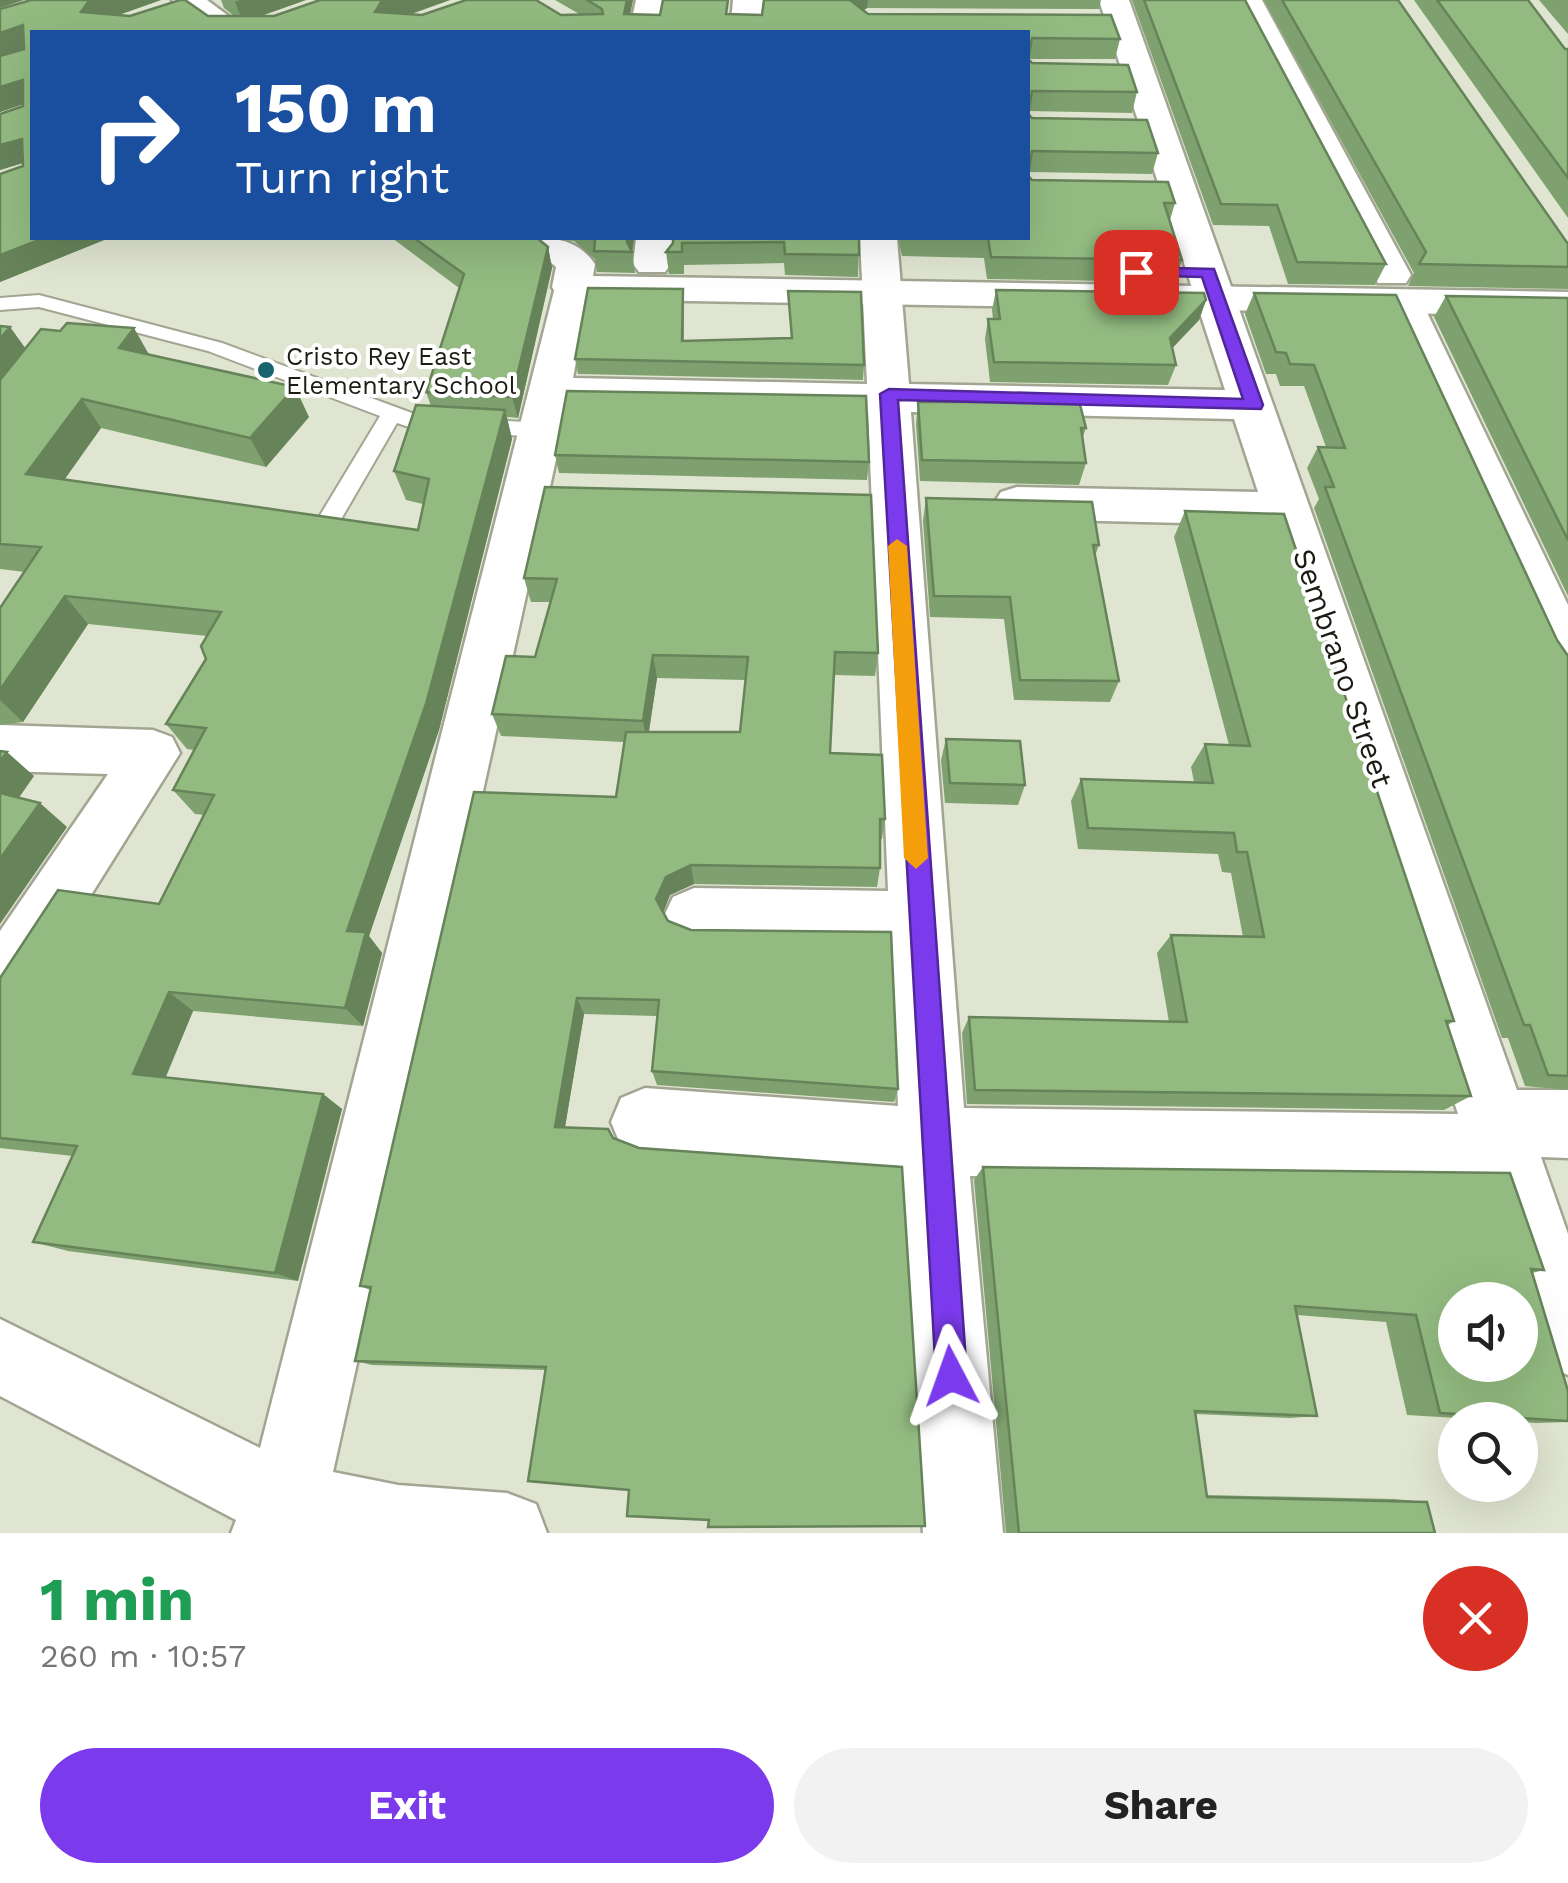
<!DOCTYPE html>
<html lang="en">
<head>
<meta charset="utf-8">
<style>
  :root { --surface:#fff; --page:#f2f2f2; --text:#222; --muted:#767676; --accent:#7c3aed }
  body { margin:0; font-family:"Work Sans",sans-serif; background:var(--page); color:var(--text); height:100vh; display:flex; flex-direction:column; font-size:38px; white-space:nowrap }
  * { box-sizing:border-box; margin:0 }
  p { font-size:32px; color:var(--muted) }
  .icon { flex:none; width:55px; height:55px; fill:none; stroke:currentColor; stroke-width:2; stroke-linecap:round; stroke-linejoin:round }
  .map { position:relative; height:1533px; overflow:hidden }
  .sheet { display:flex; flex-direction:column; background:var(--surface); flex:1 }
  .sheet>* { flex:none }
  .hud { position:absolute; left:30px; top:30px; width:1000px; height:210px; border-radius:0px; box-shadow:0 10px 40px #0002; background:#1a4fa0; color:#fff; overflow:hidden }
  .controls { position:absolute; left:1438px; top:1282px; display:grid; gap:20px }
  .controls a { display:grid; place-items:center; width:100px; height:100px; border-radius:50%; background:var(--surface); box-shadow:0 10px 40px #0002; font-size:50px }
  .pin { position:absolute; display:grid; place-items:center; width:85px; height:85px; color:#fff; margin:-42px; border-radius:20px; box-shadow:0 5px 15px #0006 }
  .me { position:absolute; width:110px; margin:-55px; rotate:356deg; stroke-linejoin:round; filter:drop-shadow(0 0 8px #0008) }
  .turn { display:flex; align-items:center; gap:35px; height:210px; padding:0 40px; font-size:45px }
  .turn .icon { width:130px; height:130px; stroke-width:2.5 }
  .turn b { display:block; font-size:70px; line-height:85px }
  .round { display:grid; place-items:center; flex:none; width:105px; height:105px; border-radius:52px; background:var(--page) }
  .headline { display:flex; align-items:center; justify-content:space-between; height:170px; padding:0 40px }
  h1 { font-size:60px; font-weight:700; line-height:75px; color:#1e9e55 }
  .cta { display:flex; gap:20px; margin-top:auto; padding:20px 40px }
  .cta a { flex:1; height:115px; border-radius:60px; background:var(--accent); color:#fff; font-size:40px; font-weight:700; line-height:115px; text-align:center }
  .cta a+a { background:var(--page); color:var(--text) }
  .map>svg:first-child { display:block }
</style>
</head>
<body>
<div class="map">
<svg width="1568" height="1533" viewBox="0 0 1568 1533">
  <rect width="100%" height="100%" fill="#e0e5d1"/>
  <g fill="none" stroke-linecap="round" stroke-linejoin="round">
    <defs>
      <path id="lane" d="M39,295l183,48 198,73 123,7 11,7 -11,7 -125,-7 -21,-7 -64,110 -8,2 -12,-8 67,-111 -172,-65 -169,-44 -39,3v-12z"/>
      <g id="street">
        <path d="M636,0h30l-7,32h-30z"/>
        <path d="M733,0h30l-3,32h-30z"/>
        <path d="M1099,0h30l388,1090h51v68l-27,-1 27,77v141l-26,-11 -62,-182 -510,-6 33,357h-80l-22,-359 -256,-18 -24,-10 -10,-24 10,-24 24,-10 253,18 -7,-160 -197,-2 -21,-9 -9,-19 9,-19 21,-9 194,3 -20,-480 -300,-6 -235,1067 65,13 109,8 29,11 11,29h-316l5,-13 -236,-124v-77l260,129 297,-1169h28l5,8 -17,91 294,6 -7,-146h37l12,146 316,6zM911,412l323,7 24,73 -241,-5 -16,5 -7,11 7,11 16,5 252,6 189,589 -494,-6z"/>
        <path d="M1232,0h30l149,275 -5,8h-28l-5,-8z"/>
        <path d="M636,238h37l-2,26 -6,8h-26l-6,-8z"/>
        <path d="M1402,290l14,4 6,8 146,303v73l-18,-6 -8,-14 -160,-356 6,-8z"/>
        <path d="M0,725l153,5 19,7 8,16 -158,252 -22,9v-83l108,-157 -108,-3z"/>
      </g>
      <g id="secondary">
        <path d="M172,0h35l43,32h-34z"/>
        <path d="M523,238c30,0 53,-1 72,26l-2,12 975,16v24l-997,-17 -14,-4 -5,-8 4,-20z"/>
      </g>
    </defs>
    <use href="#lane" stroke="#a1a592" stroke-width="4"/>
    <use href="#street" stroke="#a1a592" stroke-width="5"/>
    <use href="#secondary" stroke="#a1a592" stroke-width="5"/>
    <use href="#lane" fill="#fff" fill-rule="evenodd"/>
    <use href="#street" fill="#fff" fill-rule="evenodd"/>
    <use href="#secondary" fill="#fff" fill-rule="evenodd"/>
  </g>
  <g fill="#7ea16f" fill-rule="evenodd">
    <path d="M161,0l-42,15 115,1 -10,-8 -3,-8h85l-45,16 189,-16 -41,15h172l-26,-15h78l-3,14 132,1 2,-15h337l-2,9 -232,-1 -3,2 4,4 252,25 -5,20h-87l4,4 105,29 -5,21 -104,-2v3l4,4 126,35 -6,21 -123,-2 -1,4 4,4 143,23 -5,17 12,40 -7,22 -188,-3 -3,-21 -82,-2 -4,-18h130l-996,-206v206h77l-109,44 23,-116v-3l-23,7v-56l23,-8v-2l-23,8v-103z"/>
    <path d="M1132,0h113l141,264 -11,21 -87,-1 -19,-58 -56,-1z"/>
    <path d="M1264,0h134l170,244v45l-160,-3 6,-13z"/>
    <path d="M1414,0h114l37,49h3v169z"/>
    <path d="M1539,0h29v34z"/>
    <path d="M392,238h145l11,9 4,21 -34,150 -11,-1 5,22 -73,291 -70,206 13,17 -19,73 -170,-15 -27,66 157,17 19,15 -44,172 -230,-30 -35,-9 40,-86 -73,-8v-170l159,-74 45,-89 -9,-1 -22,-24 21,-40 -7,-1 -21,-25 40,-65 1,-23 -119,-12 -65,98 -23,3v-117l25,-36 -25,-3v-243l10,1 15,22 125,6 159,62 -43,50 -165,-39 -37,51 354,51 5,-26 -17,-4 -12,-29 37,-65 -5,-14 33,-104z"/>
    <path d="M549,238h85l-2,13 3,22 -38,-1 -2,-13 -21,-18z"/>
    <path d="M859,238l-1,39 -73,-2 -1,-12 -100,2v9h-15l-3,-22 7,-9z"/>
    <path d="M996,290l210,10 -7,20 -27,28 4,17 -8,20 -178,-3 -5,-43 3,-20h5l-1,-9z"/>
    <path d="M788,291l76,74 -1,15 -285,-6 -3,-15 109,-54v36l107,-3z"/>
    <path d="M1254,293l303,347 11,16v434l-43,-4 -17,-48h-6l-188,-530 5,-9 -12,-31 11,-21h8l-22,-61h-24l-4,-12h-10l-21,-60z"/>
    <path d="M1446,296l122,2v298l-134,-279z"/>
    <path d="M993,396l93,32 -4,11 4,24 -7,22 -159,-4 -4,-57 2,-22h73z"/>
    <path d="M555,455l314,7 -2,18 -308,-7z"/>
    <path d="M545,487l333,166 -3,23 -41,-1 -4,78 55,66 -3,20h-2v29l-3,19 -183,-3 -24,11 -7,17 5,9 230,168 -4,13 -237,-17 -5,-14 5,-55 -73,-2 -19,113 144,393 -80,-30 -84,-120 -173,-5 -17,-4 15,-71 -10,-4 256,-489 8,-55 -123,-6 -9,-22 43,-57 15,-55h-19l-7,-24zM657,678l89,2 -6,52h-91z"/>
    <path d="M926,498l173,47 -4,11 24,125 -9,21 -96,-2 -10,-81 -74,-2 -7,-96z"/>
    <path d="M1185,511l269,510 -6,4 23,71 -27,14 -477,-6 -5,-71 7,-16 200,5 -12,-69 14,-18 72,2 -12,-64 -9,-1 -4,-18 -140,-5 -7,-48 10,-22 113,3 -3,-15 14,-23 24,1 -55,-208z"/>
    <path d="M946,739l79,46 -7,20 -73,-2 -4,-43z"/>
    <path d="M983,1167l561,103 -12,3 36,118v31l-30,1 -18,-1v-2h-30l-83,-5 -21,-93 -89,-7 20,101 -27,2 -95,-4 12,81 187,4 33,3 8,31h-429l-32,-353z"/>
  </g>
  <g fill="#67835a">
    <path d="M0,0h24l-24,8z"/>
    <path d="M95,0h66l-63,22 -17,-10 7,-10z"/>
    <path d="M240,0h66l-63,22 -8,-20z"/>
    <path d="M388,0h62l-63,22 -12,-10 6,-10z"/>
    <path d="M627,0h6l-7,32 -2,-18z"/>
    <path d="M849,0h19l-1,8 -19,12z"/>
    <path d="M23,25l9,21 -32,11v-24z"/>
    <path d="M23,80l9,21 -32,11v-25z"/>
    <path d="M22,139l10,21 -32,10v-25z"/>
    <path d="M44,238h65l-109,44v-27z"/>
    <path d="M627,238h7l-2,14 -5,-10z"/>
    <path d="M548,247l4,21 -34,150 -6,-21z"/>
    <path d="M1206,300l-7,20 -36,38 7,-20z"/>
    <path d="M10,327l21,29 -31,39v-56z"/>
    <path d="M134,328l17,30 -32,-10z"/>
    <path d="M295,387l14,30 -43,50 -16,-29z"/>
    <path d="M82,399l19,29 -53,75 -22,-29z"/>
    <path d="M505,410l7,29 -73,291 -70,206 13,17 -19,73 -18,-18 2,-77z"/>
    <path d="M65,596l23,28 -65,98 -23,-22v-10z"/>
    <path d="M653,655l4,23 -10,65 -4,-22z"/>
    <path d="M7,752l27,24 -25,36 -9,-7v-44z"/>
    <path d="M40,803l27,24 -67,97v-65z"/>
    <path d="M691,865l3,19 -24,11 -9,23 -5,-19 10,-22z"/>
    <path d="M169,992l24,19 -33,79 -27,-16z"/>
    <path d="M577,998l7,16 -21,125 -8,-12z"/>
    <path d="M323,1094l19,15 -44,172 -23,-8z"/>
  </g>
  <g fill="#93bb81" stroke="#67835a" stroke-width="2.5" fill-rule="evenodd">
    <path d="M31,0h64l-7,2 -7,10 49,4 50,-16h5l23,16h66l46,-16h68l-7,2 -6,10 47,3 44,-15h70l25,15 42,-1 -1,-5 -15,-9h40l-3,14 36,1 3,-15h65l-2,14 36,1 2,-15h86l18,14 243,1 9,24 -88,-1 -4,21 4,4 96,2 9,27 -105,-1 -4,23 4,4 115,2 11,33 -126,-2 -4,25 4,4 136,2 7,21h-11l18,57 -191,-3 -3,-19h40v-206h-996v206h12l-44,17v-81l23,-8 -1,-27 -22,6v-31l23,-8v-26l-23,7v-31l24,-7 -1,-24 -23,8v-24z"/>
    <path d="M1144,0h101l141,264 -89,-2 -20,-57 -56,-1z"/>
    <path d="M1282,0h116l170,244v23l-149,-3 7,-12z"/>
    <path d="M1437,0h91l37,49h3v129z"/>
    <path d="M414,238h123l11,9 -36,150 -86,-5 38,-118z"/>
    <path d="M591,238h36v4l5,10 -38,-1 1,-11z"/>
    <path d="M673,238h186v17l-74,-1 -1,-12 -102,1v9h-16l7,-9z"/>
    <path d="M588,288l95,1 -1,52 110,-3 -4,-47 73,1 3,73 -289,-6z"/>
    <path d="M996,290l208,3 2,7 -36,38 6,27 -182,-3 -6,-43h12z"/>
    <path d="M1254,293l142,2 161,345 11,16v420l-20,-1 -18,-50h-6l-199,-538h9l-16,-40 27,1 -31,-83 -24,-1 -4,-11 -10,-1z"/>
    <path d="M1446,296l122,2v242z"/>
    <path d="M67,323l67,5 -15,20 176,39 -45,51 -168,-39 -56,75 392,56 11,-51 -35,-8 22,-66 89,5 -79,294 -79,227 19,1 -21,76 -176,-16 -36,82 190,20 -48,179 -242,-31 44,-96 -77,-8v-160l58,-88 101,14 55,-109 -41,-5 33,-62 -40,-4 40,-65 -5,-13 20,-34 -156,-16 -65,94v-82l41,-61 -41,-3v-164l41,-51 19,2z"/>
    <path d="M0,326l10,1 -10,12z"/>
    <path d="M567,391l299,5 3,66 -314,-7z"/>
    <path d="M993,396l85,1 8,31h-5l5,35 -164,-3 -4,-58h76z"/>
    <path d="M545,487l326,8 7,158 -43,-1 -5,101 52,2 3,64h-5v49l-189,-3 -25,12 -10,22 12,22 23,9 200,2 7,157 -246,-18 7,-71 -82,-2 -22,129 53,2 5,9 26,10 263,19 23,359 -217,1 1,-7 -82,-4 2,-26 -101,-9 18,-114 -191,-6 16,-74 -11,-1 114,-494 142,5 10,-65h114l8,-75 -95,-2 -10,66 -151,-7 14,-58 29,1 22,-78 -33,-1z"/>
    <path d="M926,498l166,4 7,43h-6l26,136 -99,-1 -10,-83 -76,-1z"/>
    <path d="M1185,511l99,3 170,507h-8l25,75 -496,-6 -6,-73 218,5 -16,-87 93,2 -17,-85h-10l-3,-19 -146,-5 -7,-49 132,4 -8,-39 45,2z"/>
    <path d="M946,739l74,2 5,44 -75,-2z"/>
    <path d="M0,751l7,1 -7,9z"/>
    <path d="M0,793l40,10 -40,56z"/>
    <path d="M983,1167l527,6 34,97 -13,-1 37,122v30l-128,-8 -24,-98 -121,-9 22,110 -122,-5 12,86 220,5 8,31h-416zM1455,1300h65v65h-65z"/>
  </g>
  <path fill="#7c3aed" stroke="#51269a" stroke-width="2.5" d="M1136,267l78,2 49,136 -2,4 -363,-9 69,976 -5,12 -11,4 -11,-4 -4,-12 -56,-982 9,-5 354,10 -41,-122 -72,-2v-7z"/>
  <path fill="#f59e0b" d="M897,539l10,7 21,312 -12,11 -12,-11 -16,-312z"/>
  <circle fill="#18646e" stroke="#fff" stroke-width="4" cx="266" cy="370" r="10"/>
  <g text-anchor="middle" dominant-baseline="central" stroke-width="8" stroke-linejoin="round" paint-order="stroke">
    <g font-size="25" fill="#1b1d15" stroke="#fff" text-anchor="start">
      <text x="286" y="356">Cristo Rey East<tspan x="286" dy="29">Elementary School</tspan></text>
    </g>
    <g font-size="30" fill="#1b1d15" stroke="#fff">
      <text transform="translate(1343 668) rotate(71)">Sembrano Street</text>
    </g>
  </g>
</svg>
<div class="controls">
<a><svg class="icon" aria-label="sound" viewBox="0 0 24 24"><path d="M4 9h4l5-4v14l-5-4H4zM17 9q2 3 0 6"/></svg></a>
<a><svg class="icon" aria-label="search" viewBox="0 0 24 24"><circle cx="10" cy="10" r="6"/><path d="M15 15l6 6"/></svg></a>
</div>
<div class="pin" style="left:1136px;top:272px;background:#d93025"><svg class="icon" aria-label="arrive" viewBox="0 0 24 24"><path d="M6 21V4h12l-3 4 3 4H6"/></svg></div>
<svg class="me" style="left:951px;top:1376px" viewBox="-20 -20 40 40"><path d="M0-17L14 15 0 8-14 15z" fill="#7c3aed" stroke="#fff" stroke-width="4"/></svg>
<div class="hud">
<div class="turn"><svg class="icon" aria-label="right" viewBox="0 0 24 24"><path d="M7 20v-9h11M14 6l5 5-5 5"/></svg><div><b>150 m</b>Turn right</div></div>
</div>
</div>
<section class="sheet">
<div class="headline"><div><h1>1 min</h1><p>260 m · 10:57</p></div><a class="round" style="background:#d93025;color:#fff"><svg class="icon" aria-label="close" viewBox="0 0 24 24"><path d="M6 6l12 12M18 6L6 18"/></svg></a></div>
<div class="cta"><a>Exit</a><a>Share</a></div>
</section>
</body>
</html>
